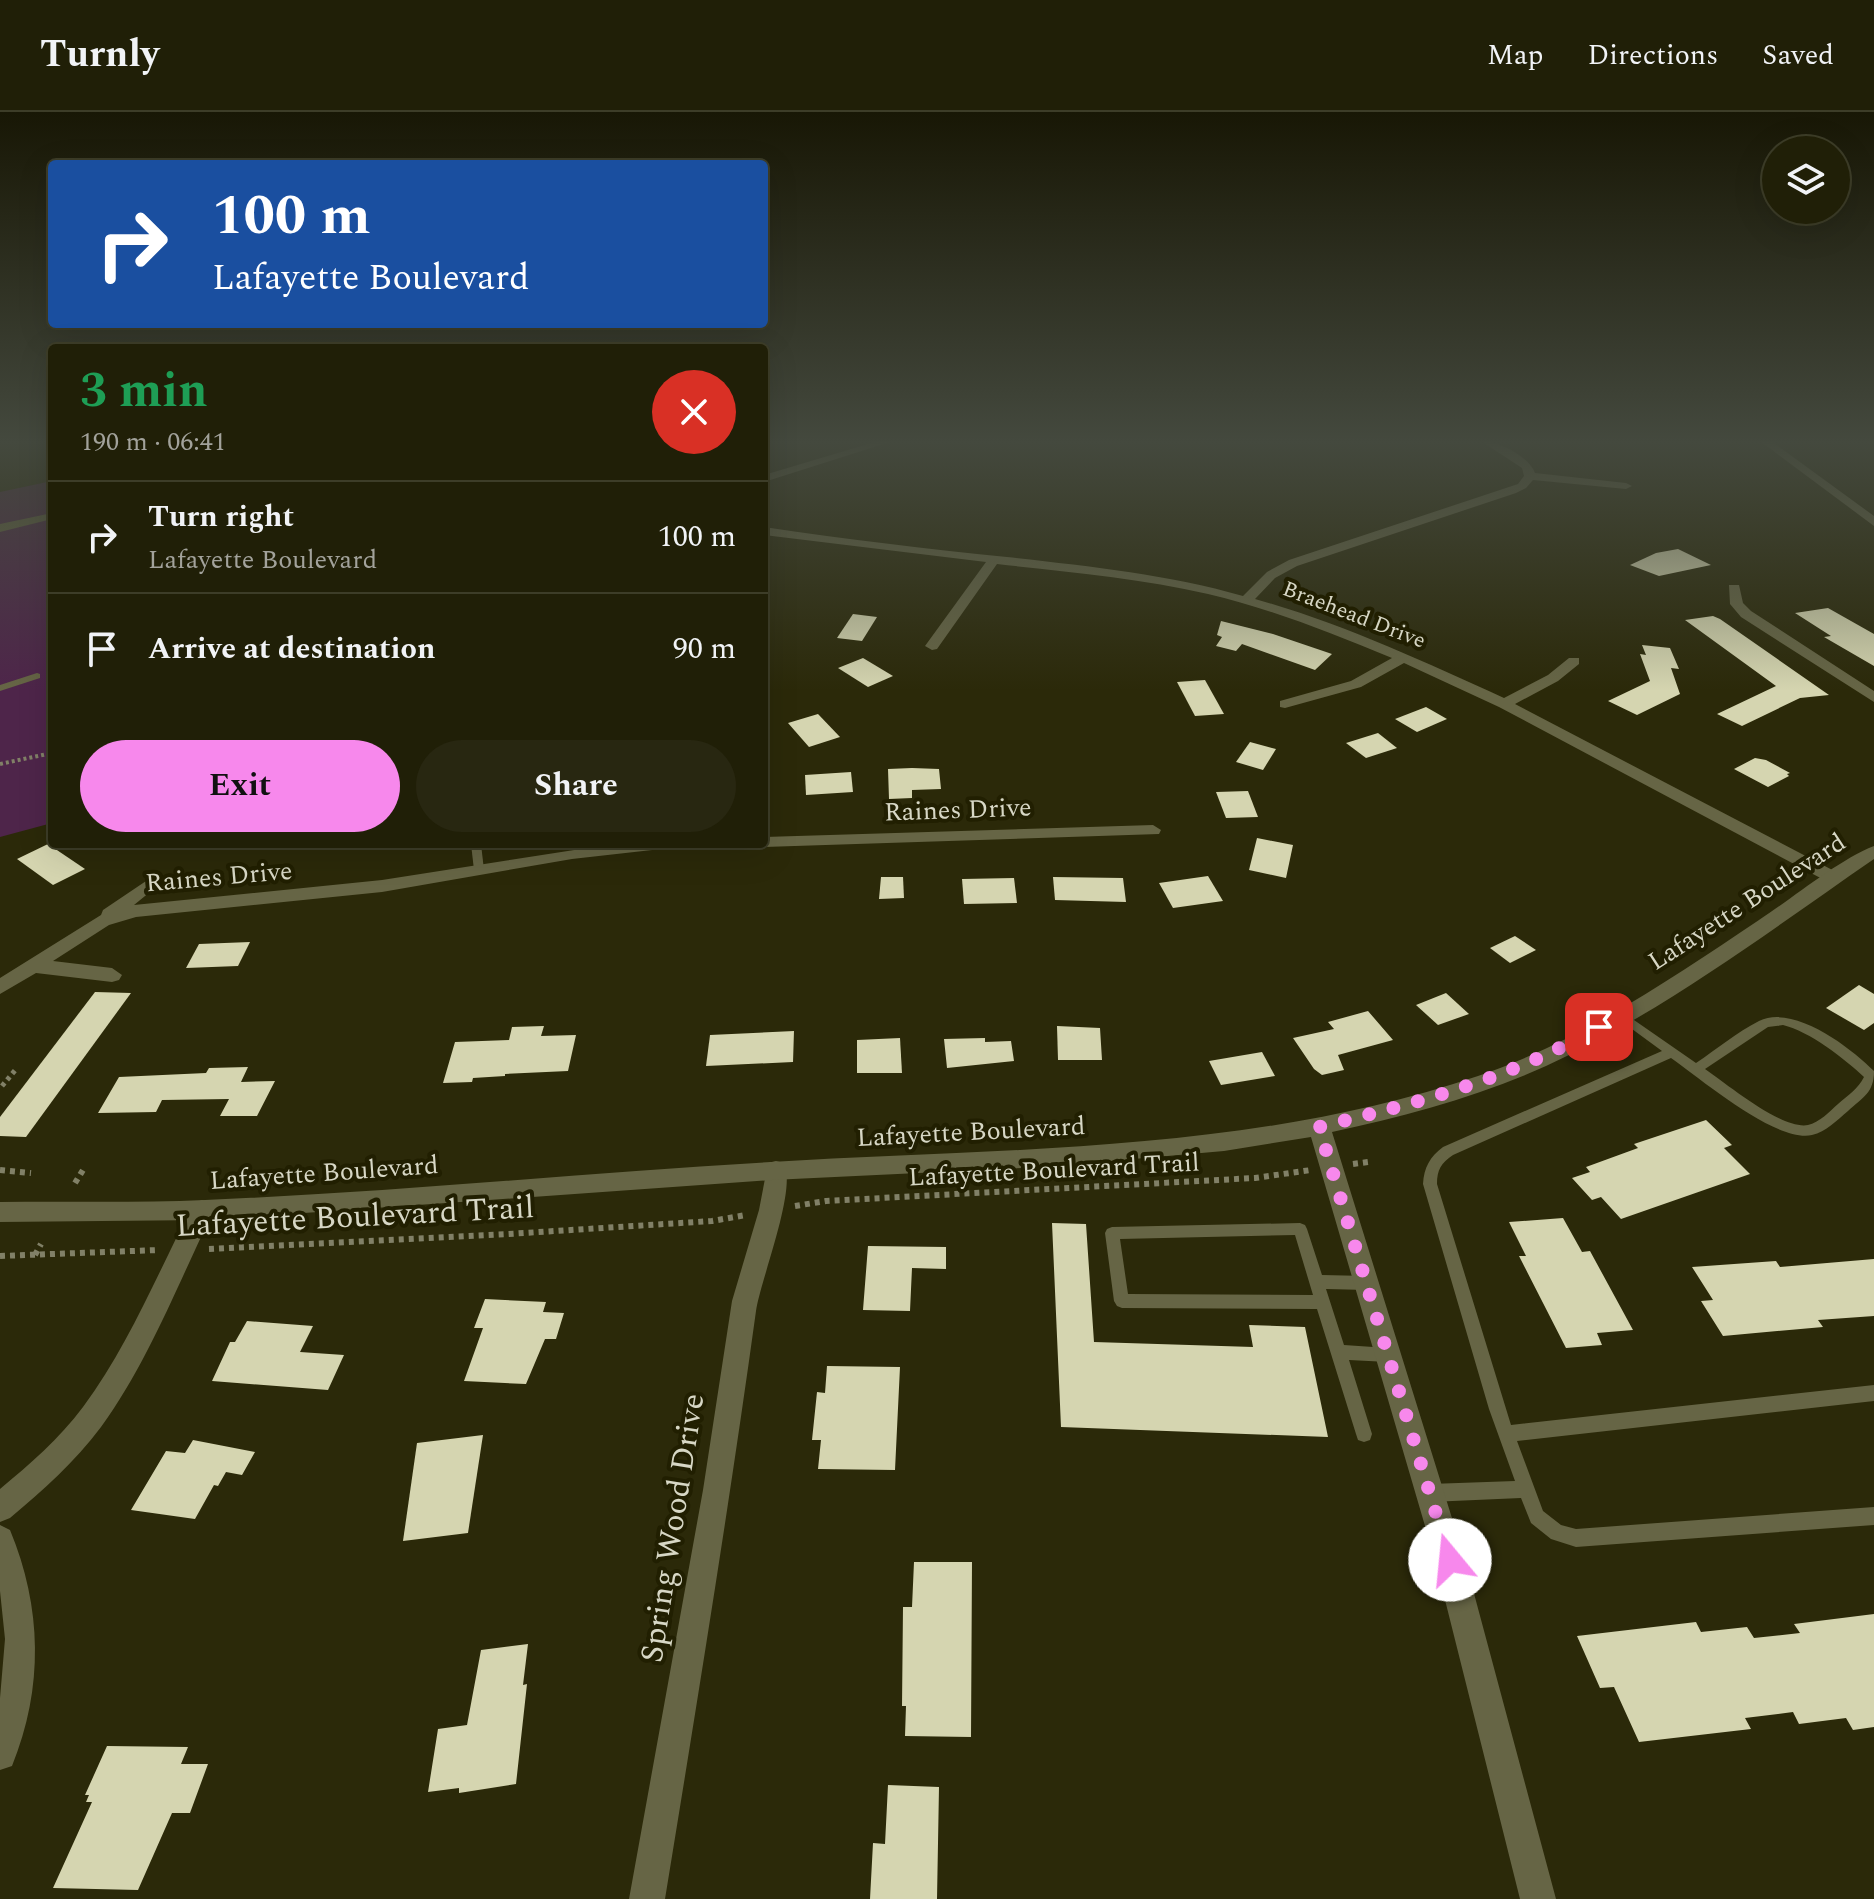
<!DOCTYPE html>
<html lang="en">
<head>
<meta charset="utf-8">
<style>
  :root { --surface:#201f07; --page:#282711; --text:#f1f3f6; --muted:#a2a29b; --line:#3d3d28; --accent:#f788ec }
  body { margin:0; font-family:Spectral,serif; background:var(--page); color:var(--text); height:100vh; display:flex; flex-direction:column; font-size:30px; white-space:nowrap }
  * { box-sizing:border-box; margin:0 }
  p { font-size:26px; color:var(--muted) }
  .icon { flex:none; width:44px; height:44px; fill:none; stroke:currentColor; stroke-width:2; stroke-linecap:round; stroke-linejoin:round }
  .map { position:relative; flex:1; overflow:hidden }
  .panel { position:absolute; left:48px; top:232px; width:720px; height:504px; display:flex; flex-direction:column; background:var(--surface); border-radius:8px; box-shadow:0 8px 32px #0002,0 0 0 2px var(--line) }
  .panel>* { flex:none }
  .banner { position:absolute; left:48px; top:48px; width:720px; height:168px; border-radius:8px; box-shadow:0 8px 32px #0002,0 0 0 2px var(--line); background:#1a4fa0; color:#fff; overflow:hidden }
  .fabs { position:absolute; left:1762px; top:24px; display:grid; gap:16px }
  .fabs a { display:grid; place-items:center; width:88px; height:88px; border-radius:50%; background:var(--surface); box-shadow:0 8px 32px #0002,0 0 0 2px var(--line); font-size:40px }
  .pin { position:absolute; display:grid; place-items:center; width:68px; height:68px; color:#fff; margin:-34px; border-radius:16px; box-shadow:0 4px 12px #0006 }
  .me { position:absolute; width:88px; margin:-44px; rotate:343deg; stroke-linejoin:round; filter:drop-shadow(0 0 6px #0008) }
  .turn { display:flex; align-items:center; gap:28px; height:168px; padding:0 32px; font-size:36px }
  .turn .icon { width:104px; height:104px; stroke-width:2.5 }
  .turn b { display:block; font-size:56px; line-height:68px }
  .round { display:grid; place-items:center; flex:none; width:84px; height:84px; border-radius:42px; background:var(--page) }
  .head { display:flex; align-items:center; justify-content:space-between; height:136px; padding:0 32px }
  h1 { font-size:48px; font-weight:700; line-height:60px; color:#1e9e55 }
  .cta { display:flex; gap:16px; margin-top:auto; padding:16px 32px }
  .cta a { flex:1; height:92px; border-radius:48px; background:var(--accent); color:#111; font-size:32px; font-weight:700; line-height:92px; text-align:center }
  .cta a+a { background:var(--page); color:var(--text) }
  ul { padding:0; list-style:none }
  li { display:flex; align-items:center; gap:24px; height:112px; padding:0 32px; border-top:2px solid var(--line) }
  li div { flex:1 }
  li b { display:block; font-size:30px }
  li em { font-style:normal }
  header { display:flex; align-items:center; gap:48px; box-sizing:border-box; height:112px; padding:0 40px; background:var(--surface); border-bottom:2px solid var(--line) }
  header strong { font-size:38px }
  nav { display:flex; gap:44px; margin-inline-start:auto; font-size:28px }
  .map>svg:first-child { display:block }
</style>
</head>
<body>
<header>
<strong>Turnly</strong>
<nav><a>Map</a><a>Directions</a><a>Saved</a></nav>
</header>
<div class="map">
<svg width="1874" height="1787" viewBox="0 0 1874 1787">
  <rect width="100%" height="100%" fill="#2b2909"/>
  <path fill="#4e254a" d="M52,369v342l-52,14v-345z"/>
  <g fill="#d5d5b0">
    <path d="M1678,437l33,16 -52,11 -29,-11 26,-12z"/>
    <path d="M1828,496l46,26v32l-50,-29 7,-1 -36,-23z"/>
    <path d="M853,502l24,3 -15,24 -25,-3z"/>
    <path d="M1713,504l7,3 109,76 -29,3 -58,28 -25,-12 59,-28 -91,-66z"/>
    <path d="M1221,509l52,13 59,20 -17,16 -73,-26 -6,7 -20,-5 6,-9 -5,-2z"/>
    <path d="M1642,533l28,3 9,21 -8,-1 9,26 -43,21 -29,-14 42,-20 -10,-27 6,1z"/>
    <path d="M863,546l30,18 -25,11 -30,-19z"/>
    <path d="M1205,568l19,34 -29,2 -18,-34z"/>
    <path d="M1426,595l21,12 -30,13 -22,-13z"/>
    <path d="M818,602l22,23 -31,10 -21,-24z"/>
    <path d="M1378,621l19,15 -31,10 -20,-15z"/>
    <path d="M1250,630l26,7 -13,21 -27,-8z"/>
    <path d="M1755,646l11,2 24,13 -3,1 2,2 -21,11 -34,-18z"/>
    <path d="M912,656l27,1 2,20 -29,1v8l-23,1 -1,-30z"/>
    <path d="M851,660l2,20 -47,3 -1,-20z"/>
    <path d="M1248,679l10,26 -32,1 -10,-26z"/>
    <path d="M1257,726l36,7 -7,33 -37,-8z"/>
    <path d="M48,732l37,25 -32,16 -36,-26z"/>
    <path d="M1208,764l15,25 -50,7 -14,-25z"/>
    <path d="M881,765h22l1,21 -25,1z"/>
    <path d="M1053,765l70,1 3,24 -71,-2z"/>
    <path d="M1014,766l3,25 -53,1 -2,-25z"/>
    <path d="M1515,824l21,14 -26,13 -20,-15z"/>
    <path d="M250,830l-12,24 -52,2 13,-24z"/>
    <path d="M1859,873l15,9v29l-10,7 -38,-22z"/>
    <path d="M95,880l36,1 -105,144 -26,-1v-19z"/>
    <path d="M1446,881l23,21 -31,11 -22,-20z"/>
    <path d="M1368,899l25,29 -55,15 6,15 -22,5 -8,-6 -21,-31 41,-9 -6,-7z"/>
    <path d="M544,914l-3,10 35,-1 -8,36 -63,3v2l-32,2 -1,4 -29,1 12,-41 54,-2 3,-13z"/>
    <path d="M1057,914l43,2 2,32h-44z"/>
    <path d="M794,919l-1,31 -87,4 4,-31z"/>
    <path d="M900,926l2,35h-45v-33z"/>
    <path d="M985,926v4l26,-1 3,20 -67,7 -3,-29z"/>
    <path d="M1262,940l13,24 -54,9 -12,-24z"/>
    <path d="M248,955l-7,15 34,-1 -18,35h-37l9,-17 -67,1 -6,12 -58,1 21,-36 87,-4 3,-5z"/>
    <path d="M1706,1008l26,25 -8,3 26,26 -129,45 -20,-22 -9,3 -20,-22 18,-6 -4,-5 52,-19 -4,-4z"/>
    <path d="M1563,1106l19,34 8,-1 43,79 -36,3 5,12 -36,3 -47,-92h7l-17,-34z"/>
    <path d="M1052,1111l34,1 8,118 159,5 -4,-22 56,2 23,110 -267,-10z"/>
    <path d="M868,1134l78,1v22l-34,-1 -2,43 -47,-1z"/>
    <path d="M1874,1147v57l-56,4 5,7 -100,9 -22,-35 12,-1 -21,-33 84,-6 4,6z"/>
    <path d="M485,1187l61,3 -3,10 21,1 -8,26h-11l-19,45 -62,-3 19,-53h-9z"/>
    <path d="M247,1209l66,5 -13,26 44,3 -16,35 -116,-9 18,-39h5z"/>
    <path d="M827,1254l73,1 -5,103 -77,-1 3,-29h-9l5,-48 8,1z"/>
    <path d="M483,1323l-15,98 -65,8 14,-98z"/>
    <path d="M193,1328l62,12 -13,23 -16,-3 -8,14 -4,-1 -19,34 -64,-9 35,-59 19,2z"/>
    <path d="M914,1450h58l-1,175 -66,-1 1,-30h-4l1,-99h9z"/>
    <path d="M1874,1502v113l-21,3 -7,-12 -47,6 -6,-12 -48,6 6,11 -112,13 -25,-55 -14,1 -23,-52 119,-14 5,10 46,-5 7,11 46,-5 -6,-9z"/>
    <path d="M528,1532l-5,41 4,-1 -11,100 -57,9v-5l-31,4 10,-63 29,-4 14,-75z"/>
    <path d="M107,1634l81,1 -7,17h27l-18,49h-18l-34,77 -85,-2 39,-86h-6l3,-7h-4z"/>
    <path d="M888,1673l51,2 -2,112h-67l3,-56 12,1z"/>
  </g>
  <g fill="none" stroke-linecap="round" stroke-linejoin="round">
    <path stroke="#818067" stroke-width="4" stroke-dasharray="3 3" stroke-linecap="butt" d="M0,652l52,-11"/>
    <path stroke="#818067" stroke-width="5" stroke-dasharray="4 4" stroke-linecap="butt" d="M2,974l15,-18"/>
    <g stroke="#818067" stroke-width="6" stroke-dasharray="5 5" stroke-linecap="butt">
      <path d="M1353,1052l15,-2"/>
      <path d="M0,1058l31,3"/>
      <path d="M75,1071l8,-13"/>
      <path d="M795,1094l31,-5 429,-23 56,-8"/>
      <path d="M209,1137l299,-15 204,-13 34,-6"/>
      <path d="M35,1143l6,-11"/>
      <path d="M0,1144l159,-6"/>
    </g>
    <g fill="#666545" fill-rule="evenodd">
      <path d="M37,561l3,1v4l-40,13v-6z"/>
      <path d="M471,732h10l3,26 -1,2 -4,1 -5,-3z"/>
      <path d="M1621,899l75,52c21,-14 41,-31 63,-42 35,-17 91,26 115,50 0,22 -11,26 -26,40 -11,9 -22,21 -36,24 -36,8 -111,-56 -141,-77l-218,97c-12,8 -16,15 -16,29l74,241 363,-40v16l-357,40 26,70 18,14 15,4 298,-22v18l-298,22 -25,-8 -20,-16 -10,-25 -91,4 -6,-3 -3,-6 3,-6 6,-3 85,-3 -26,-72 -66,-225c1,-17 7,-27 20,-37l219,-96 -45,-33 -2,-3zM1783,913c26,6 62,34 81,52 -6,12 -16,18 -26,27 -8,7 -19,19 -30,21 -26,5 -81,-41 -103,-56l63,-42z"/>
      <path d="M1300,1111l5,2 2,4 15,46 45,1 5,2 2,5 -2,5 -5,2 -41,-1 18,56 44,3 6,2 2,5 -2,5 -6,2 -39,-2 23,74 -2,6 -6,2 -6,-2 -2,-6 -39,-125 -195,-1 -5,-2 -3,-5 -9,-68 2,-4 5,-2zM1295,1123l18,60 -185,-1 -8,-55z"/>
    </g>
    <g fill="#666545" fill-rule="evenodd">
      <path d="M878,329h15l-129,41v-7z"/>
      <path d="M1481,329c17,0 48,15 54,32l91,10 6,3 -6,3 -93,-9 -7,8 -10,5 -219,73 -22,12 -20,21c86,24 167,62 249,99l44,-23 21,-17h10v6l-21,17 -43,23 325,170 3,4 -3,4h-12l-329,-175 -95,-44 -43,24 -76,21 -5,-1v-6l71,-20 41,-23c-61,-25 -120,-49 -184,-64 -69,-16 -141,-22 -211,-30l-60,85 -5,1 -7,-4 61,-84 -222,-27v-8c81,12 164,22 243,30 79,9 159,17 236,39l24,-24 22,-12 229,-76 6,-8 -2,-8z"/>
      <path d="M1760,329h11l103,75v10z"/>
      <path d="M52,401v6l-52,13v-8z"/>
      <path d="M1729,473h10l4,18 8,8 123,80v11l-133,-85 -11,-13z"/>
      <path d="M1153,713l8,5 -2,4 -395,13 -7,-3h7v-7z"/>
      <path d="M613,732h57l-9,5 -89,10 -190,33 -246,25 -27,8 -56,36 59,7 10,7 -3,5 -7,2 -76,-9 -36,21v-16l101,-63 2,-5 49,-33 9,6 -27,22 248,-25z"/>
      <path d="M776,1049l8,2c13,27 -23,115 -28,148 -27,196 -59,392 -91,588h-36l74,-409 29,-189 27,-91 9,-47z"/>
      <path d="M202,1088l8,3 4,7c-36,73 -65,151 -113,217 -26,35 -58,63 -91,91l-10,4v-33c30,-25 59,-50 83,-82 46,-62 75,-135 111,-204z"/>
      <path d="M0,1413l10,5c32,77 34,158 2,236l-12,4v-72l5,-59 -5,-48z"/>
    </g>
    <path fill="#666545" fill-rule="evenodd" d="M1874,734v13c-106,73 -211,153 -328,207 -68,31 -141,50 -214,66l133,428 91,339h-36l-85,-339 -124,-423 -87,14 -181,16 -271,13 -566,40 -206,2v-20c68,-1 137,1 205,-2 189,-8 378,-27 566,-38 237,-14 480,-9 707,-86 101,-34 193,-97 281,-156 34,-22 79,-60 115,-74z"/>
  </g>
  <linearGradient id="sky" x2="0" y2="1"><stop stop-color="#181705"/><stop offset="0.57" stop-color="#44493e"/><stop offset="1" stop-color="#44493e" stop-opacity="0"/></linearGradient>
  <rect width="1874" height="579" fill="url(#sky)"/>
  <g fill="none" stroke-linecap="round" stroke-linejoin="round">
    <path stroke="#f788ec" stroke-width="14" stroke-dasharray="0 25.2" d="M1450,1448l-131,-433c104,-26 185,-46 280,-100"/>
  </g>
  <g text-anchor="middle" dominant-baseline="central" stroke-width="8" stroke-linejoin="round" paint-order="stroke">
    <g font-size="22" fill="#d7d7c5" stroke="#211f01">
      <text transform="translate(1354 503) rotate(21)">Braehead Drive</text>
    </g>
    <g font-size="26" fill="#d7d7c5" stroke="#211f01">
      <text transform="translate(958 698) rotate(-2)">Raines Drive</text>
      <text transform="translate(219 765) rotate(-5)">Raines Drive</text>
      <text transform="translate(1747 790) rotate(-33)">Lafayette Boulevard</text>
      <text transform="translate(971 1020) rotate(-3)">Lafayette Boulevard</text>
      <text transform="translate(1054 1058) rotate(-3)">Lafayette Boulevard Trail</text>
      <text transform="translate(324 1061) rotate(-4)">Lafayette Boulevard</text>
    </g>
    <g font-size="32" fill="#d7d7c5" stroke="#211f01">
      <text transform="translate(355 1105) rotate(-3)">Lafayette Boulevard Trail</text>
      <text transform="translate(673 1416) rotate(-81)">Spring Wood Drive</text>
    </g>
  </g>
</svg>
<div class="fabs">
<a><svg class="icon" aria-label="layers" viewBox="0 0 24 24"><path d="M12 4l9 5-9 5-9-5zM3 14l9 5 9-5"/></svg></a>
</div>
<div class="pin" style="left:1599px;top:915px;background:#d93025"><svg class="icon" aria-label="arrive" viewBox="0 0 24 24"><path d="M6 21V4h12l-3 4 3 4H6"/></svg></div>
<svg class="me" style="left:1450px;top:1448px" viewBox="-20 -20 40 40"><circle r="19" fill="#fff"/><path d="M0-13L10 11 0 6-10 11z" fill="#f788ec"/></svg>
<div class="banner">
<div class="turn"><svg class="icon" aria-label="right" viewBox="0 0 24 24"><path d="M7 20v-9h11M14 6l5 5-5 5"/></svg><div><b>100 m</b>Lafayette Boulevard</div></div>
</div>
<section class="panel">
<div class="head"><div><h1>3 min</h1><p>190 m · 06:41</p></div><a class="round" style="background:#d93025;color:#fff"><svg class="icon" aria-label="close" viewBox="0 0 24 24"><path d="M6 6l12 12M18 6L6 18"/></svg></a></div>
<ul>
<li><svg class="icon" aria-label="right" viewBox="0 0 24 24"><path d="M7 20v-9h11M14 6l5 5-5 5"/></svg><div><b>Turn right</b><p>Lafayette Boulevard</p></div><em>100 m</em></li>
<li><svg class="icon" aria-label="arrive" viewBox="0 0 24 24"><path d="M6 21V4h12l-3 4 3 4H6"/></svg><div><b>Arrive at destination</b></div><em>90 m</em></li>
</ul>
<div class="cta"><a>Exit</a><a>Share</a></div>
</section>
</div>
</body>
</html>
